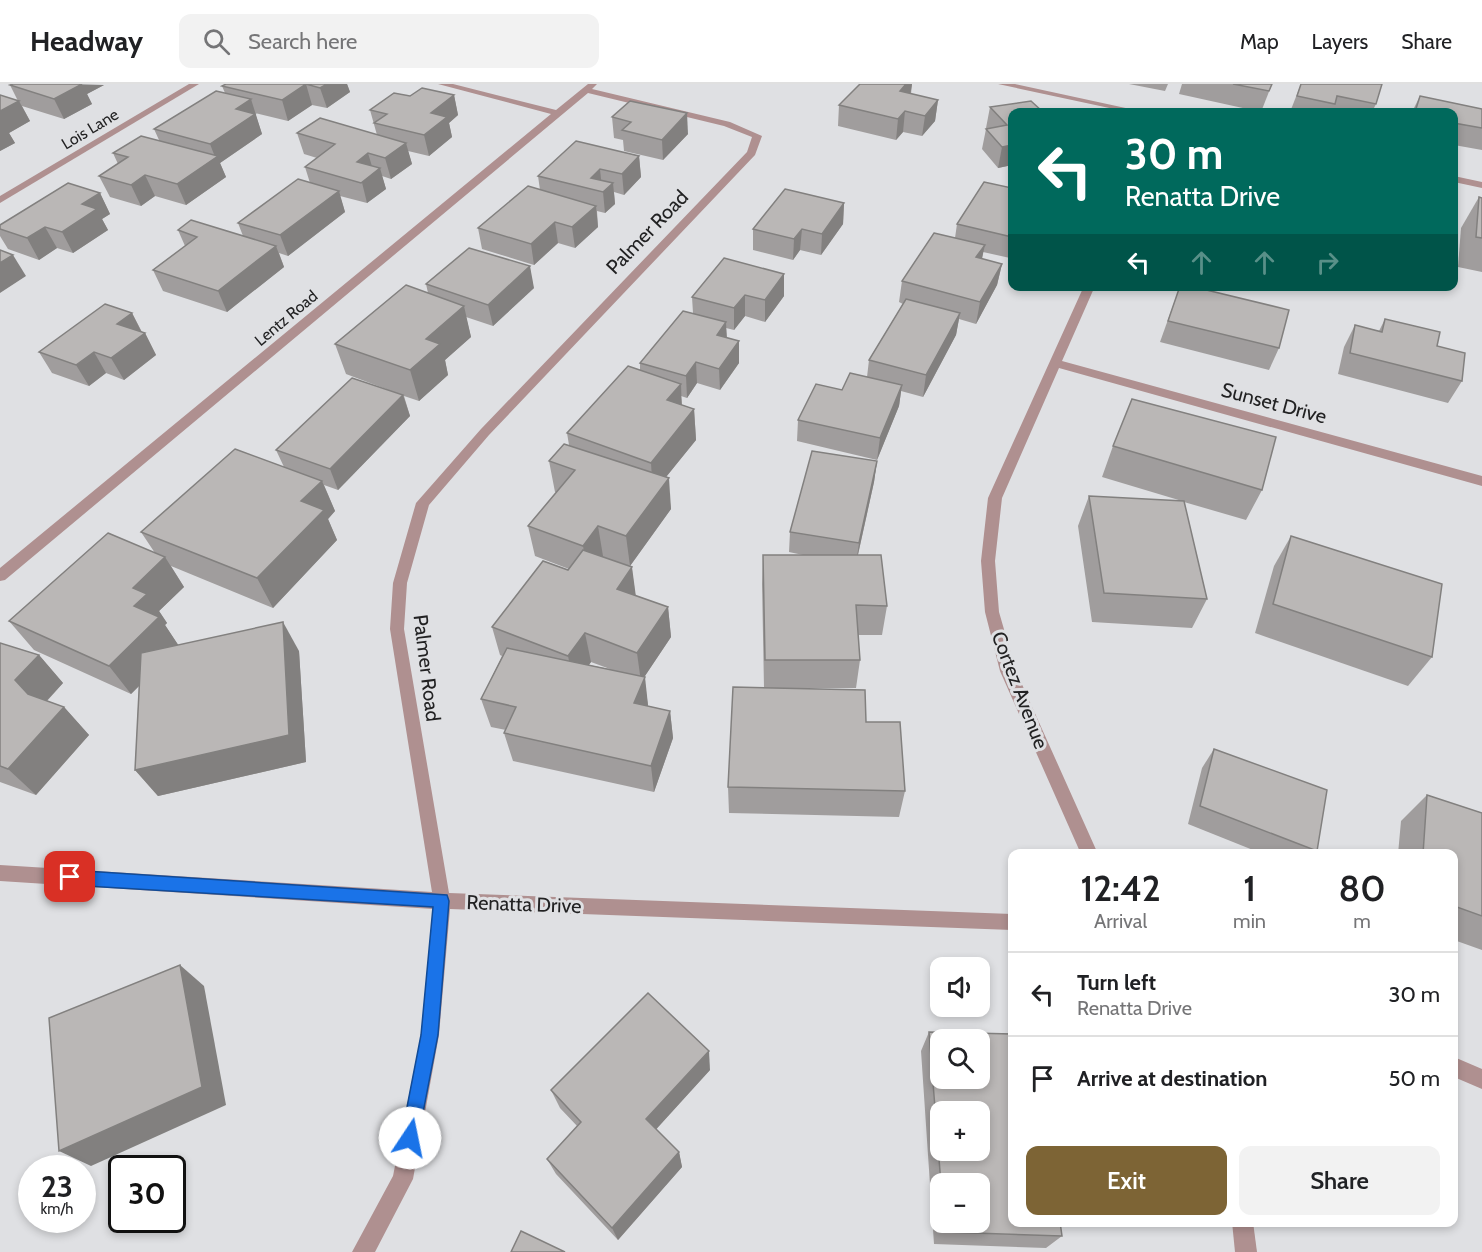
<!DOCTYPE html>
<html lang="en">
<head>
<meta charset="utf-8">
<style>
  :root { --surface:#fff; --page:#f2f2f2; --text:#202124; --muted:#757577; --line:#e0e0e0; --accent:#7d6435 }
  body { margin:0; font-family:Cabin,sans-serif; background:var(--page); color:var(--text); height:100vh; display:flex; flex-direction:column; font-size:22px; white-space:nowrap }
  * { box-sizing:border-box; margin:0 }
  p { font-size:20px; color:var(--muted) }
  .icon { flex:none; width:33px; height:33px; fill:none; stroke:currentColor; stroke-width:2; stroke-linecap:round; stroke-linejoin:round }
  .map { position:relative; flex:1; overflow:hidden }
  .drawer { position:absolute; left:1008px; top:765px; width:450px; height:378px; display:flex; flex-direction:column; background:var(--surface); border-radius:12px; box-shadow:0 3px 9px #0003 }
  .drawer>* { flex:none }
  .top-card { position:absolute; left:1008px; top:24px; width:450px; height:183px; border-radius:12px; box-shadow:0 3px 9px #0003; background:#00695c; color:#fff; overflow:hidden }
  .tools { position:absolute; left:930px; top:873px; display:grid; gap:12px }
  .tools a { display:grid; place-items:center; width:60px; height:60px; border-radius:12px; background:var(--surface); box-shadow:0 3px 9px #0003; font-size:30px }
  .speed { position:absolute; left:18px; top:1071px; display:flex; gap:12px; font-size:30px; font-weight:700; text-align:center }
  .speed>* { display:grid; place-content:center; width:78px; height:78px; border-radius:50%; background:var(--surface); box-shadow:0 3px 9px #0003; line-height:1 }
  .speed small { font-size:15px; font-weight:400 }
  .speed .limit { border:3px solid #111; border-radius:9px; background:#fff; color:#111 }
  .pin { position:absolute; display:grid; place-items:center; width:51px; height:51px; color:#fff; margin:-26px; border-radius:12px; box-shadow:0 3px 9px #0006 }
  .me { position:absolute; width:66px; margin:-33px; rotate:11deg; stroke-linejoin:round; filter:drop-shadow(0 0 4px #0008) }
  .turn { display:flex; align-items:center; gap:21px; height:126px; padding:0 18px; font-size:27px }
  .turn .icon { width:78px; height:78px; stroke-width:2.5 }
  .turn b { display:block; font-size:42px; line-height:51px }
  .lanes { display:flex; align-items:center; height:57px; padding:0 18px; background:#0003; justify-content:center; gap:30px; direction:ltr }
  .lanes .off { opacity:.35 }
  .eta { display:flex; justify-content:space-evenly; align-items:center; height:102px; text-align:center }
  .eta b { font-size:36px; font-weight:600; line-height:42px }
  .cta { display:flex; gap:12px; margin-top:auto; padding:12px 18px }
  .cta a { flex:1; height:69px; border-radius:12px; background:var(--accent); color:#fff; font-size:24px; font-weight:600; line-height:69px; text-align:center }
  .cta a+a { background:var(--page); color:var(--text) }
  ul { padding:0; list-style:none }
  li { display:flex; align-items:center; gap:18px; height:84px; padding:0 18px; border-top:2px solid var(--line) }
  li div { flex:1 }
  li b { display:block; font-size:22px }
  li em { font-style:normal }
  header { display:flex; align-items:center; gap:36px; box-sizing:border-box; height:84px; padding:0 30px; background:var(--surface); border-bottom:2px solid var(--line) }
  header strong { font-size:28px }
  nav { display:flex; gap:33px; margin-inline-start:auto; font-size:21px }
  .search { width:420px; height:54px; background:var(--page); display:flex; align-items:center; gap:15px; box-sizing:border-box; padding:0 21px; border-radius:12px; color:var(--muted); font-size:22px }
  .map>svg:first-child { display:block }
</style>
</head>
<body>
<header>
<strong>Headway</strong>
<div class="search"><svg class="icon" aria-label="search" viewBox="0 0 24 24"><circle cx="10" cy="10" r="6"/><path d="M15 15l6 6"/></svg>Search here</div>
<nav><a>Map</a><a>Layers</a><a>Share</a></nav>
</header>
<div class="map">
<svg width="1482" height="1168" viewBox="0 0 1482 1168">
  <rect width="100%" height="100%" fill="#dfe0e3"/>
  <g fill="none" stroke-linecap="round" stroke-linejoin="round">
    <g fill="#af9090" fill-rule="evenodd">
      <path d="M189,0h10l-199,119v-7z"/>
      <path d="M438,0h15l103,26 32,-26h9l-5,5 138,33 32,14 -7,19 -266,280 -60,70 -22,78 -3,46 45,264 563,21v16l-562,-21 -11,126 -26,144 -38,73h-23l41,-76 28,-141 12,-126 -433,-28v-16l432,27 -42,-263 3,-46 23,-80 65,-74 266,-277 5,-15 -28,-11 -136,-33 -583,487 -5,1v-13l551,-454z"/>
      <path d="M998,0h17l129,28h-16z"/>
      <path d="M1454,92l28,6v6l-28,-6z"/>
      <path d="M1084,202h11l-33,75 420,115v10l-423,-118 -57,130 -7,63 4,51 17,59 82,183h-17l-81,-183 -15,-59 -4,-51 7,-63z"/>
      <path d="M1454,973l28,12v20l-28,-12z"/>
      <path d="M1232,1138h21l4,30h-22z"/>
    </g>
  </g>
  <g fill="#a09d9d" fill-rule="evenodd">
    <path d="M347,0l3,8 -23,16 -15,-3 -24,16 -33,-8 7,21 -42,29 6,14 -40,28 -31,-9 -14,10 -31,-9 -11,-21 19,-12 -5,-11 46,-13 -5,-11 71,-36 -3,-7z"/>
    <path d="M860,0h52l-1,10 27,6 -3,21 -13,15 -19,-4 -7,8 -58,-14 1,-21z"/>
    <path d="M1129,0h39l-3,7z"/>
    <path d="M1182,0h90l-11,28 -82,-18z"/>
    <path d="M1301,0l75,20 -4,8h-82z"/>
    <path d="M10,1h94l-17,9 5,10 -28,15 -42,-13 8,15 -21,12 6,10 -15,8v-56l18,6z"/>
    <path d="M454,11l4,20 -9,8 3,14 -23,19 -21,-5 4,13 -21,15 -9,-3 4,13 -19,14 -27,-7 5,16 -57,44 -9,-3 5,14 -57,45 -64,-21 -10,-21 32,-24 -7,-16 65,6 -5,-13 72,-40 -5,-16 12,-9 -13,-4 -7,-21 80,2 -7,-25 40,-14z"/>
    <path d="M1420,12l62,13v41l-28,-5v-33h-42z"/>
    <path d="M990,23l22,5v53l-14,3 -16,-19 4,-20 1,-1h-1z"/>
    <path d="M612,33l76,17 -25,26 -39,-9 -1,-11 -9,-2z"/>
    <path d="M639,72l2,21 -17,18 -10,-3 1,12 -10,9 -8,-2 1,16 -23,21 -17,-5 -24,22 -52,-16 -4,-21 62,-38 -2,-14z"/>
    <path d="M1012,104v66l-2,4 -27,-6 -1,7 20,5 -5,21 -21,39 -17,-5 -3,16 -33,62 -22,-6 -2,15 -22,54 -80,-19 1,-21 44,-30 25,-13 2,-17 34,-56 -4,-2 3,-21 53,-43 2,-14z"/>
    <path d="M100,109l10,21 -8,5 6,11 -35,23 -16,-5 -18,12 -31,-11 -8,-13v-11z"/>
    <path d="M1479,113l3,1v74l-24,-5 3,-39z"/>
    <path d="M844,119l-1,21 -22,31 -21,-5 -7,10 -40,-10v-21z"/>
    <path d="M784,190v22l-19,26 -20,-6 -11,14 -8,-2 1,10 12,3v22l-19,27 -23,-7 -10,15 -6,-2 1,9 12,4 2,31 -30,37 5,32 -41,57 -28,-9 34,39 32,11 3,30 -27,40 4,29 22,5 3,27 -19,54 -141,-31 -9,-28 2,-3 -15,-3 -10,-28 21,-43 -2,-1 -8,-28 77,-58 -34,-13 -7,-30 29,-34h-2l-6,-31 20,-16 -2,-12 73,-63v-7l53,-50 -1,-16zM591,578l19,7 -21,-4z"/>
    <path d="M426,200l108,4 -41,38 -27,-9 5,20 -26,23 3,15 -29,26 -15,-5 6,20 -72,74 -14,-5 11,26 -7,8 9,21 -64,68 -102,-42 13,21 -25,24 8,12 -2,2 13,20 121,6 7,111 -148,34 -23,-26 4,-84 -8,8 -97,-44 -25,-29 146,-68 -14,-21 143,-65 -8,-17 110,-61 -40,-15 -11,-30 93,-51z"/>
    <path d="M1180,202l99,62 -10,22 -109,-28z"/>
    <path d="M1203,202h22l-2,5z"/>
    <path d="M132,229l10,19 3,1 11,22 -32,25 -18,-7 -17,13 -37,-13 -13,-21z"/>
    <path d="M1385,235l52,27 25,35 -14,22 -110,-29 6,-27 11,-22 24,6z"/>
    <path d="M1113,362l149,44 -16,30 -62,-18 23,97 -15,29 -100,-6 -14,-96 11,-30 93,5 -80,-24z"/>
    <path d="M877,377l-3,21 -16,73 29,51 -5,29h-24l2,25 -4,28h-70l80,34 39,69 -6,26 -170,-4 -1,-26 36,-99 -2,-104 1,-29h40l-14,-3 1,-20z"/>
    <path d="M1291,452l141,121 -24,29 -153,-53 19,-67z"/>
    <path d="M0,559l39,12 24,28 -16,18 17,6 25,28 -53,60 -36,-13z"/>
    <path d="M1214,665l103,102 -3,3h-51l-75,-30 14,-56z"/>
    <path d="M1427,711l55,18v137l-28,-10v-86h-56l3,-33z"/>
    <path d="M929,948l133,204 -16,12 -112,-4 -13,-193zM940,1100l40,38h-40z"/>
    <path d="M710,986l-54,59 23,23 3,15 -64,73 -62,-66 -9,-15 31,-32 -18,-19 -9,-18z"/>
  </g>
  <g fill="#82807f">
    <path d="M70,0l34,1 -17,9 5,10 -28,15 -10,-20z"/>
    <path d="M306,0l6,21 -24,16 -6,-21z"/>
    <path d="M327,0h20l3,8 -23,16 -7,-20z"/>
    <path d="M906,0h6l-2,12 -10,-5z"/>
    <path d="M454,11l4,20 -9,8 3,14 -23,19 -5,-21 7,-22z"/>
    <path d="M251,15l11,35 -42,29 6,14 -40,28 -9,-21 38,-27 -5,-13 26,-35z"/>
    <path d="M938,16l-3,21 -13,15 3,-20z"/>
    <path d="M19,17l11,20 -21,12 6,10 -15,8v-40z"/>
    <path d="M905,27l-2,21 -7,8 2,-21z"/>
    <path d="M687,29l1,21 -25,26 -1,-20z"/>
    <path d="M406,59l6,21 -21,15 -6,-21z"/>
    <path d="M1012,61v20l-14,3 4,-21z"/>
    <path d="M368,69l6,20 6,-5 6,21 -19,14 -10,-41z"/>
    <path d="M639,72l2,21 -17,18 -2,-21z"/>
    <path d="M600,85l2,20 -11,-11z"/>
    <path d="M145,91l10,21 -14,10 -10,-21z"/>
    <path d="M613,99l2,21 -10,9 -2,-21z"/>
    <path d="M339,107l6,21 -57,44 -8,-21z"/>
    <path d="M100,109l10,21 -8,5 6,11 -35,23 -11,-21 20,-28z"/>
    <path d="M844,119l-1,21 -22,31 1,-21z"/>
    <path d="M596,122l2,21 -23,21 -3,-21z"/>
    <path d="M555,138l3,21 -24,22 -3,-21z"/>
    <path d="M45,143l12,21 -18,12 -12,-22z"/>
    <path d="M802,145l-2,21 -7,10 1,-21z"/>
    <path d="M985,161l-5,22 -4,-10z"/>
    <path d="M276,162l8,21 -57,45 -9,-21z"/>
    <path d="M13,171l13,21 -26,17v-30z"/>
    <path d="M1002,180l-5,21 -21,39 4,-22z"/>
    <path d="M530,182l4,22 -41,38 -5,-21z"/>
    <path d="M784,190v22l-19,26v-22z"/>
    <path d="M745,211v21l-11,14v-22z"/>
    <path d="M464,222l7,31 -26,23 3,15 -29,26 -9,-31 16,-31z"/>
    <path d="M132,229l11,22 -26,-11z"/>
    <path d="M960,229l-4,22 -33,62 3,-22z"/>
    <path d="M726,238l1,22 -10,-9z"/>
    <path d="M145,249l11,22 -32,25 -13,-22z"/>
    <path d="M739,257v22l-19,27 -1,-21z"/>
    <path d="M94,268l12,21 -17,13 -13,-21z"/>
    <path d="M696,278l1,21 -10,15 -1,-22z"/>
    <path d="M681,300l1,30 -15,-14z"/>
    <path d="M902,301l-3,21 -22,54 3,-22z"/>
    <path d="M403,311l7,21 -72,74 -8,-21z"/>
    <path d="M694,325l2,31 -43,53 -2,-30z"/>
    <path d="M877,377l-3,21 -18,81 3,-20z"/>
    <path d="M669,394l2,31 -41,57 -4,-30z"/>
    <path d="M322,397l13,30 -7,8 9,21 -64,68 -16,-30 44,-77z"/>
    <path d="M598,442l5,30 -15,20 -5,-30z"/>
    <path d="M165,473l19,30 -25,24 8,12 -2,2 14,21 -48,48 -22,-28 24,-78z"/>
    <path d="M632,483l4,30 -19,-8z"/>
    <path d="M668,523l3,30 -30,45 -4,-29z"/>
    <path d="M283,538l16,29 7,111 -148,34 -23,-26z"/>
    <path d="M585,549l6,29 -17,23 -6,-29z"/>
    <path d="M39,571l24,28 -23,25 -25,-28z"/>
    <path d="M645,593l3,28 -10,26 -4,-28z"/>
    <path d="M64,623l25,28 -53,60 -28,-26z"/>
    <path d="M670,627l3,27 -19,54 -3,-26z"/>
    <path d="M180,881l24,21 22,119 -135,61 -32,-15z"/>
    <path d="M709,967l1,19 -59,65 -5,-16z"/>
    <path d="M679,1068l3,15 -64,73 -6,-12z"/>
  </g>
  <g fill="#bab7b6" stroke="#82807f" stroke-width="1.5" fill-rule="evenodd">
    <path d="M13,0h69l-28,15 -44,-14z"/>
    <path d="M226,0h101l-7,4 -14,-4 -24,16 -60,-14z"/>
    <path d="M860,0h46l-6,7 38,9 -13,16 -20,-5 -7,8 -59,-14z"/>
    <path d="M1233,0h39l-3,7z"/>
    <path d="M1301,0h81l-6,20 -39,-8 -2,8 -38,-8z"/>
    <path d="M422,4l32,7 -23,18 16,4 -23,18 -50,-12 13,-9 -17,-4 24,-17 16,3z"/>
    <path d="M216,7l35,8 -15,10 19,5 -45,30 -56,-15z"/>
    <path d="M0,11l19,6 -19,10z"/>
    <path d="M1420,12l62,13v19l-28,-5v-11h-39z"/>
    <path d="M630,17l57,12 -25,27 -40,-10 9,-8 -19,-5z"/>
    <path d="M1031,17l12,11h-31v33l-10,2 -16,-18 21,-4 -17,-18z"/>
    <path d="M320,34l86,25 -21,15 -17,-5 -11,9 23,6 -19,15 -56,-16 30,-23 -38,-11z"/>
    <path d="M141,52l77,20 -41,28 -32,-9 -14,10 -32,-9 29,-19 -15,-4z"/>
    <path d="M576,57l63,15 -17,18 -22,-5 -9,9 22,5 -10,9 -65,-16z"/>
    <path d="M298,95l41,12 -59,44 -42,-12z"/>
    <path d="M984,98l28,6v49l-55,-13z"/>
    <path d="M68,99l32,10 -18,11 15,5 -35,23 -17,-5 -18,11 -27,-9v-4z"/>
    <path d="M528,102l68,20 -24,21 -17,-5 -24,22 -53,-16z"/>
    <path d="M785,105l59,14 -22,31 -20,-5 -8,10 -41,-10z"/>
    <path d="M1479,113l3,1v40l-6,-1z"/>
    <path d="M191,136l85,26 -58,45 -65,-21 44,-33 -19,-7z"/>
    <path d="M934,149l51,12 -9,12 26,7 -22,38 -78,-21z"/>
    <path d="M469,164l61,18 -42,39 -62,-21z"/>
    <path d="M0,166l13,5 -13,8z"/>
    <path d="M724,174l60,16 -19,26 -20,-5 -11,13 -42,-11z"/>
    <path d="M406,201l58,21 -38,33 14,5 -30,26 -75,-26z"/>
    <path d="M1180,202h10l99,24 -10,38 -111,-27z"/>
    <path d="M906,215l54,14 -34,62 -57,-15z"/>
    <path d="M105,220l27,9 -15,11 28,9 -34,25 -17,-6 -18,13 -37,-13z"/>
    <path d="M683,227l43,11 -9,13 22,6 -20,28 -23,-7 -10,14 -46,-13z"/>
    <path d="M1385,235l55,13 -3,14 28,7 -3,28 -112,-28 5,-28 27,7z"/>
    <path d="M628,282l53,18 -14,16 27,9 -43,54 -84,-30z"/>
    <path d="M850,289l52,12 -22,53 -82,-18 18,-36 26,6z"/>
    <path d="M352,294l51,17 -73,74 -54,-19z"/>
    <path d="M1132,315l144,38 -14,53 -149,-44z"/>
    <path d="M564,360l105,34 -43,58 -28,-10 -15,20 -55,-20 47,-56 -26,-9z"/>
    <path d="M235,365l87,32 -21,20 23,9 -67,68 -116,-46z"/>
    <path d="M812,367l65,10 -18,82 -69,-11z"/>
    <path d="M1089,412l95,5 23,98 -103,-6z"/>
    <path d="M108,449l57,24 -32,31 14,6 -13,12 25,11 -50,49 -100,-45z"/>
    <path d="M1291,452l151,48 -10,73 -159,-53z"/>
    <path d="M583,466l49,17 -15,22 51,18 -31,46 -52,-20 -17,23 -76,-29 51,-66 25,9z"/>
    <path d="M763,471h118l6,51 -31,-1 4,55h-95z"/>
    <path d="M283,538l6,113 -154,35 6,-117z"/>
    <path d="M0,559l39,12 -24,25 13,14 36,13 -56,62 -8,-3z"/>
    <path d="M507,564l138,29 -11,26 36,8 -19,55 -147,-33 12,-26 -35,-8z"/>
    <path d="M733,603l132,3 1,32h34l5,69 -177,-4z"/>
    <path d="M1214,665l113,41 -10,61 -117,-45z"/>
    <path d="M1427,711l55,18v103l-28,-10v-52h-31z"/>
    <path d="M180,881l22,122 -143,64 -10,-133z"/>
    <path d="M648,909l61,58 -63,68 33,33 -67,76 -65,-69 34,-37 -30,-32z"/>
    <path d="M929,948l83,2v188h48l2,14 -118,-4v-10h36v-38h-39zM940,956h40v38h-40zM940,1028h40v38h-40z"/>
    <path d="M521,1147l44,21h-54z"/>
  </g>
  <path fill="#1a73e8" stroke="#114b97" stroke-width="1.5" d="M70,786l377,25 2,6 -11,134 -21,109 -7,3 -6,-3 -3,-6 20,-103 12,-128 -363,-22 -6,-3 -2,-5 2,-5z"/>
  <g text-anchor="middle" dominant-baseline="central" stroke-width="6" stroke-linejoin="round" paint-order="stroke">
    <g font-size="16" fill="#222223" stroke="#dfe0e3">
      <text transform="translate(90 45) rotate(-31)">Lois Lane</text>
      <text transform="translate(286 234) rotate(-40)">Lentz Road</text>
    </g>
    <g font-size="20" fill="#222223" stroke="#dfe0e3">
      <text transform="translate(647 148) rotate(-46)">Palmer Road</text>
      <text transform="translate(1274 319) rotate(15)">Sunset Drive</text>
      <text transform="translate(427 584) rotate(83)">Palmer Road</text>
      <text transform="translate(1020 606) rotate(69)">Cortez Avenue</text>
      <text transform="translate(524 820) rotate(2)">Renatta Drive</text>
    </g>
  </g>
</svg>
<div class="tools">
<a><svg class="icon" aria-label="sound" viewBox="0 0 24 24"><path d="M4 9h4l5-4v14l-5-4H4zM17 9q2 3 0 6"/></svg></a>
<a><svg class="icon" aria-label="search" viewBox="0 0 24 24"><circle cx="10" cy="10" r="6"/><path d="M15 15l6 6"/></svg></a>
<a>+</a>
<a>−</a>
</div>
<div class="speed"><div>23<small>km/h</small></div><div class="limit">30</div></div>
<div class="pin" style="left:70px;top:793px;background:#d93025"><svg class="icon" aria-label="arrive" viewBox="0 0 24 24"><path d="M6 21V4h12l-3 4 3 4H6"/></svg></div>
<svg class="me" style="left:410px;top:1054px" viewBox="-20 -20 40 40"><circle r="19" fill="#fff"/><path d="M0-13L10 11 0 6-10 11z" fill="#1a73e8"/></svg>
<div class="top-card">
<div class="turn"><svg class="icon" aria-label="left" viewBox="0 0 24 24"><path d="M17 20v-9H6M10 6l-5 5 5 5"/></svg><div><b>30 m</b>Renatta Drive</div></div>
<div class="lanes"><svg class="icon" aria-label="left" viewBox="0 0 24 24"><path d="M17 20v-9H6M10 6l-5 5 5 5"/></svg><svg class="icon off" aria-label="ahead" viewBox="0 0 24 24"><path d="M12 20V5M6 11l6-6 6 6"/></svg><svg class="icon off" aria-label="ahead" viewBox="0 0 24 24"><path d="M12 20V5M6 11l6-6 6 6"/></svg><svg class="icon off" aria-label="right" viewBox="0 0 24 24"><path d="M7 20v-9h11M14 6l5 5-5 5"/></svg></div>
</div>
<section class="drawer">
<div class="eta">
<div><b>12:42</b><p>Arrival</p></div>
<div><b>1</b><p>min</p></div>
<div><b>80</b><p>m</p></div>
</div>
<ul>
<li><svg class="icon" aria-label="left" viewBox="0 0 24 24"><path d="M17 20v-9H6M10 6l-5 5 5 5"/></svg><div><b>Turn left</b><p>Renatta Drive</p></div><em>30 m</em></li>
<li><svg class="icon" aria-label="arrive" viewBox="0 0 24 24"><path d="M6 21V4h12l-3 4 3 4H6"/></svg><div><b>Arrive at destination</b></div><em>50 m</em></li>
</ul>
<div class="cta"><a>Exit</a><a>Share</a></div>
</section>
</div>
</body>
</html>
